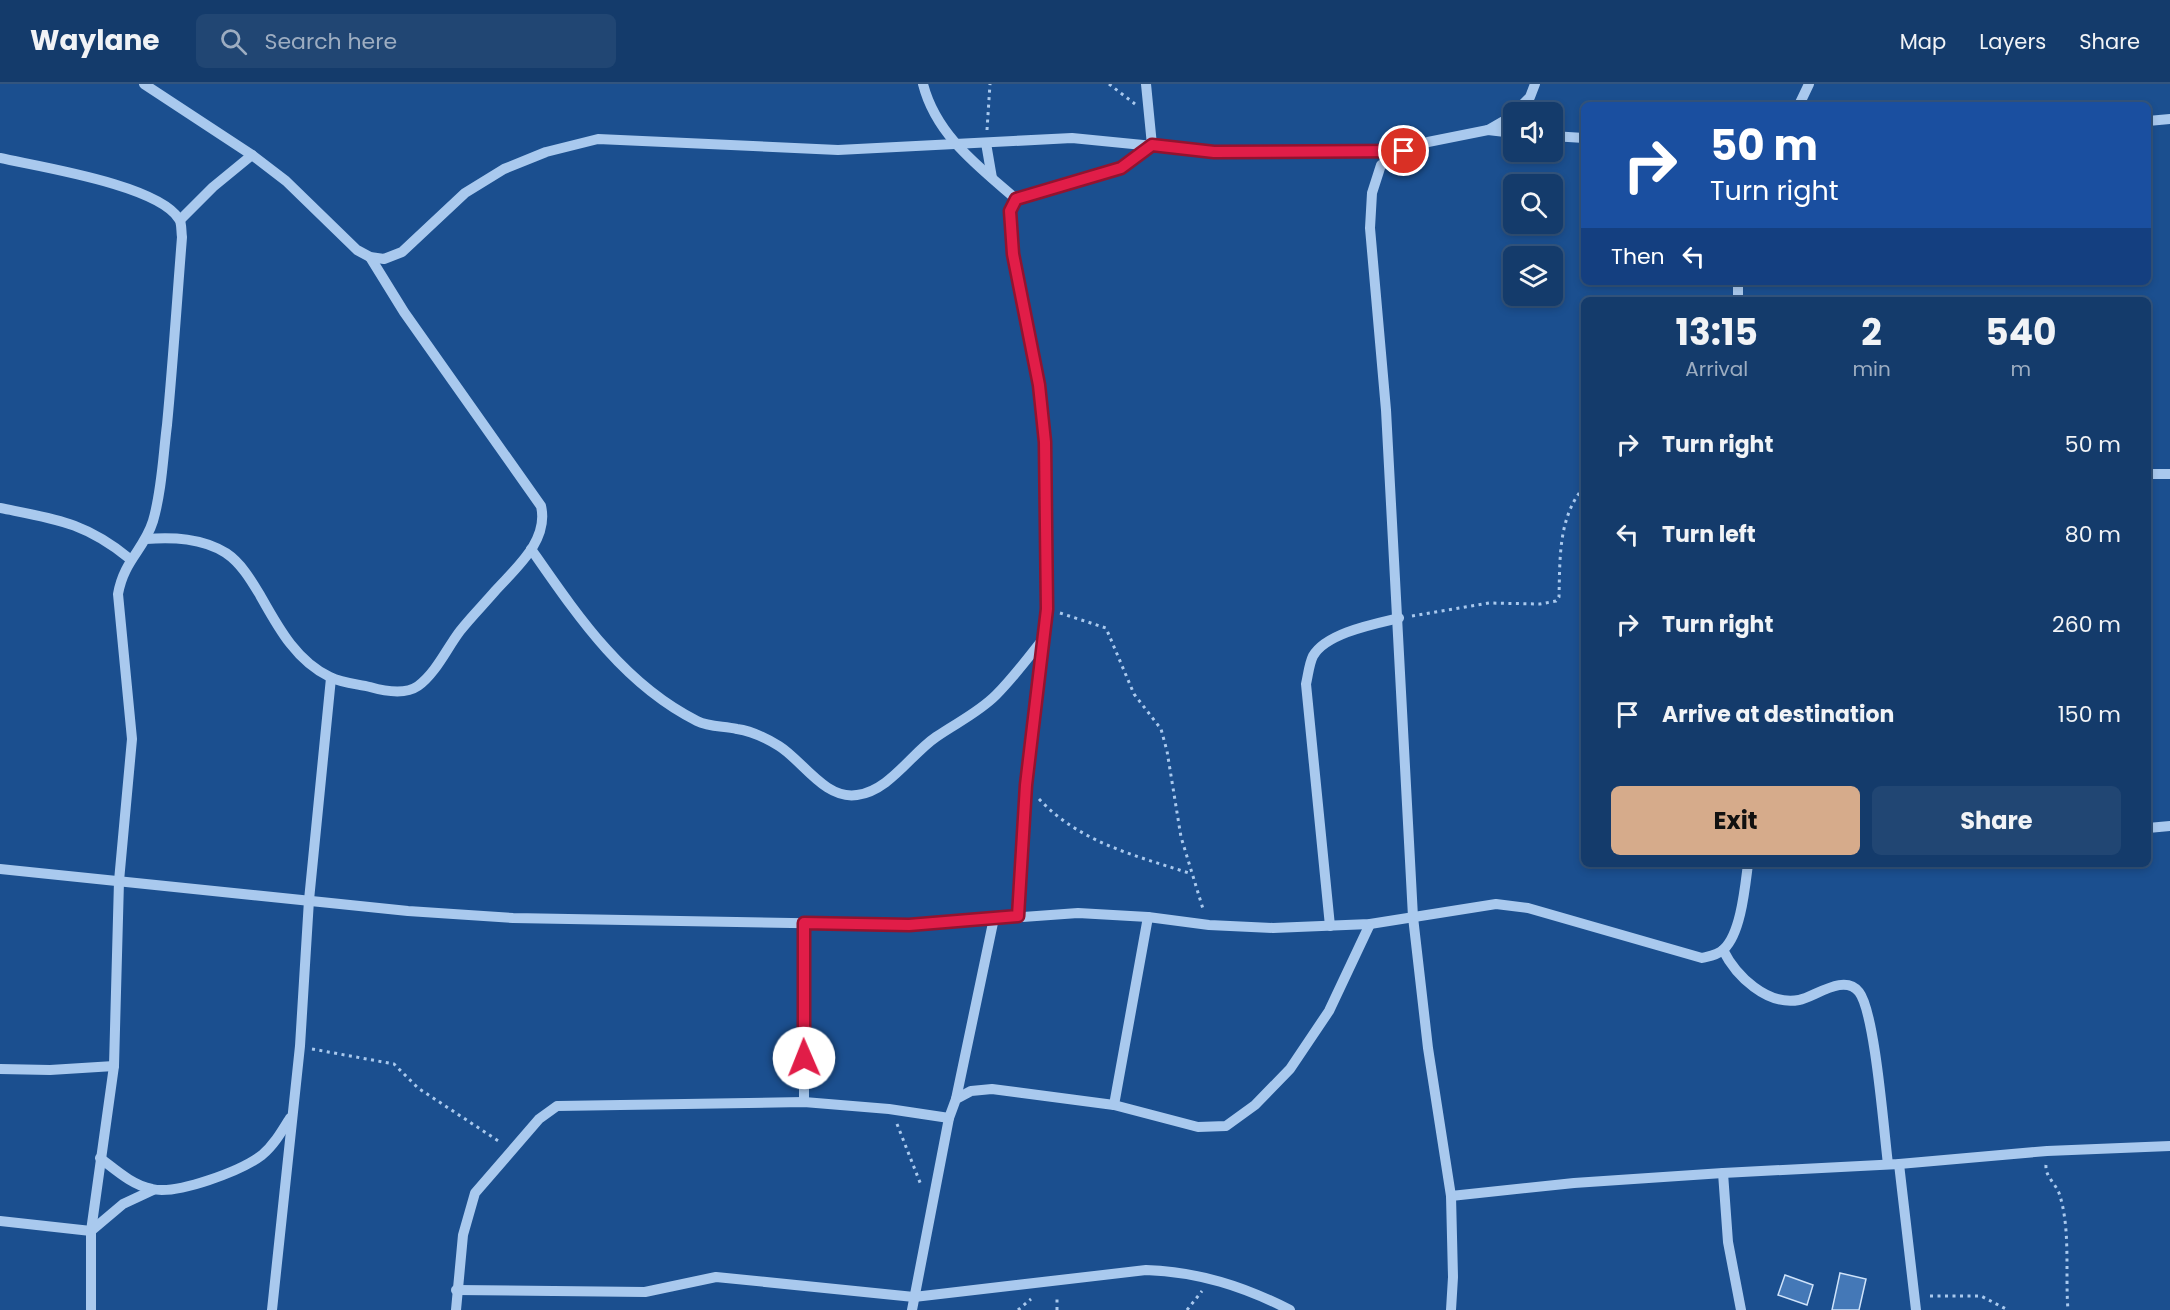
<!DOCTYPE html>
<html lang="en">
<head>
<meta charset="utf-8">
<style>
  :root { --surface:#143b6b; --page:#214673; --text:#f1f3f6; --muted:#9dadc1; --line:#33557e; --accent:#d6ab8b }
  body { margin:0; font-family:Poppins,sans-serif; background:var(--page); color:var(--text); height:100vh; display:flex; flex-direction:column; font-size:22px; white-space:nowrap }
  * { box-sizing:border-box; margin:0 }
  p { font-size:20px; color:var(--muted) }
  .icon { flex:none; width:33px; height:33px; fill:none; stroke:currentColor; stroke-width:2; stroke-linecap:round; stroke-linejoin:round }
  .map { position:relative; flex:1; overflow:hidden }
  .sheet { position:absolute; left:1581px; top:213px; width:570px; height:570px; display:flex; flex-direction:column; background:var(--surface); border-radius:9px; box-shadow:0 3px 9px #0003,0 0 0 2px var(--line) }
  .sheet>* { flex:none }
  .guide { position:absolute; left:1581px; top:18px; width:570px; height:183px; border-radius:9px; box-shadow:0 3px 9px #0003,0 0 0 2px var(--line); background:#1a4fa0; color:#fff; overflow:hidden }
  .tools { position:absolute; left:1503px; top:18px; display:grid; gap:12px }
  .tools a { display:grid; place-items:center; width:60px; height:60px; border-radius:9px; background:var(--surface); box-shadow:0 3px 9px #0003,0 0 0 2px var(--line); font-size:30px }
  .pin { position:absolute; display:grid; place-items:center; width:51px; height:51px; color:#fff; margin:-26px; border:3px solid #fff; border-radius:50%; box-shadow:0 2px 6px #0007 }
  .me { position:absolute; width:66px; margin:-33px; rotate:359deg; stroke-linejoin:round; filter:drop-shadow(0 0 4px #0008) }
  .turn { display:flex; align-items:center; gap:21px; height:126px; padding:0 30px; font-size:27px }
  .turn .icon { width:78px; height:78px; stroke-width:2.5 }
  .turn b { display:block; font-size:42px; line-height:51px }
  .then { display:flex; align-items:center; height:57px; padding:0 30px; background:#0003; gap:12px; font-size:22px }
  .eta { display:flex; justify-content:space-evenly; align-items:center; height:102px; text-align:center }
  .eta b { font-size:36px; font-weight:700; line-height:42px }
  .button { display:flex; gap:12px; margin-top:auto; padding:12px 30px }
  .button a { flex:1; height:69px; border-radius:9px; background:var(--accent); color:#111; font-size:24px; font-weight:700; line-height:69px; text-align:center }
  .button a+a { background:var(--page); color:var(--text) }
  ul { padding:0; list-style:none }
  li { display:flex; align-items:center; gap:18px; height:90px; padding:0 30px }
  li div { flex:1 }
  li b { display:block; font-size:22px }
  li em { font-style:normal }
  header { display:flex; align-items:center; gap:36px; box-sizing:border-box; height:84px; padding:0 30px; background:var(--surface); border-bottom:2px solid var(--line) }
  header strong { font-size:28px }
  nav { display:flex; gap:33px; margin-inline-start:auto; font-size:21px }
  .search { width:420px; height:54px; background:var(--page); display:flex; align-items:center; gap:15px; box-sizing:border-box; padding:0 21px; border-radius:9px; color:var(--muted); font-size:22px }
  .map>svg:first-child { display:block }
</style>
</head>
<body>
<header>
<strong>Waylane</strong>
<div class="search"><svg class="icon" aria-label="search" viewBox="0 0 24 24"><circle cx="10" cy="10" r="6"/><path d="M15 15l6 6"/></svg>Search here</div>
<nav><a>Map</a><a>Layers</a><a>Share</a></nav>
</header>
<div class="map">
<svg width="2170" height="1226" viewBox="0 0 2170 1226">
  <rect width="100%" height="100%" fill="#1b4f8f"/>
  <g fill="#4478b7" stroke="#cfe3fa" stroke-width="1.5">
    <path d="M1840,1189l26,6 -7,31h-27z"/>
    <path d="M1785,1191l28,10 -6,20 -29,-10z"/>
  </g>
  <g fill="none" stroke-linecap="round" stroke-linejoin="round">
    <g stroke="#a9c9ee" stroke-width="3" stroke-dasharray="3 4.5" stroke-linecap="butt">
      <path d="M1109,0l26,20"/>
      <path d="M987,46l3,-46"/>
      <path d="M2148,171h6"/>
      <path d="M1060,529l46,15 28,66 27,35 6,22 14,86 22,72"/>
      <path d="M1412,532l77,-13 51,1 16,-3 3,-4c1,-38 -1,-80 25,-110"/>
      <path d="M1039,715c41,44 98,57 153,75"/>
      <path d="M312,965l82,15 24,24 82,54"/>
      <path d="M897,1040l24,61"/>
      <path d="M2046,1081c-1,11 9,18 13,28 12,35 6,81 9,117"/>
      <path d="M1930,1212h51l27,14"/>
      <path d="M1018,1226l13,-11"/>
      <path d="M1057,1226v-15"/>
      <path d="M1187,1226l15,-19"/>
    </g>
    <g stroke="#a9c9ee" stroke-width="10">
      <path d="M144,0l108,71 34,26 71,69 13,7 14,2 18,-7 63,-59 39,-24 42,-17 52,-13 240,11 234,-12 142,14 189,-1"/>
      <path d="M923,0c13,51 55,82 93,115"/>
      <path d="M1799,21l10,-21"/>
      <path d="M1515,28l15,-15 5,-13"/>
      <path d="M2148,37l22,-2"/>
      <path d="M1488,46l26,3"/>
      <path d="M1552,52l32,2"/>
      <path d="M986,59l6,35"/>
      <path d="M0,74c40,9 158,27 179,61 3,4 2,12 3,18 -5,63 -9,125 -15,188 -4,31 -5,65 -14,96 -9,29 -29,39 -35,73l14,145 -13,142 -5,185 -23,165v79"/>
      <path d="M180,136l33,-33 39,-32"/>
      <path d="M1738,198v18"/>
      <path d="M2148,390h22"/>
      <path d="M0,424c55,11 85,14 130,51"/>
      <path d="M146,455c27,-2 56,-1 80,14 15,10 25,27 34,42 18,32 36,66 70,82 12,6 27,7 40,10 14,4 35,8 48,-1 18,-13 29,-38 42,-55 11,-14 24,-27 36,-41 21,-23 53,-50 45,-84l-137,-194 -34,-55"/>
      <path d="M531,465c46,66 92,135 166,172 12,6 26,5 40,8 15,2 29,9 42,17 24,15 46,54 78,49 32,-4 54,-41 79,-58 20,-14 42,-24 60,-42 17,-17 32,-37 47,-56"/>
      <path d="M2148,744l22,-2"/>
      <path d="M0,785l408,42 105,7 396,7 169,-12 70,4 61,8 64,3 97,-4 126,-20 32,4 174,50c8,-2 16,-3 22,-9 17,-16 21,-62 24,-85"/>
      <path d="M1018,832l8,-131 21,-176 -2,-167 -6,-57 -26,-131 -3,-43 6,-12c49,-20 92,-14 136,-54l-6,-61"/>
      <path d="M804,839v179"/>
      <path d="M1330,842l-24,-242c2,-8 3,-20 7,-28 13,-23 61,-32 86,-38"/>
      <path d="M1723,866c13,26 44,56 76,50 16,-3 45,-27 60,-8 16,20 25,141 29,172"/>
      <path d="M0,985l50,1 64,-4"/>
      <path d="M956,1015l38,-181"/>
      <path d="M1114,1021l34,-188"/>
      <path d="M100,1074c16,12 32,27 52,31 25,6 89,-18 110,-34 12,-10 20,-24 28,-37"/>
      <path d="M1899,1080l17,146"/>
      <path d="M1723,1089l5,69 13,68"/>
      <path d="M1451,1112l123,-13 149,-10 176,-9 148,-13 123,-5"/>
      <path d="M0,1137l91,10 32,-27 30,-14"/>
      <path d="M456,1206l189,2 71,-15 198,20 232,-27c53,2 97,16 144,40"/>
      <path d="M272,1226l28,-264 9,-146 22,-222"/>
      <path d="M456,1226l7,-75 12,-42 64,-74 18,-13 247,-4 85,7 60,9"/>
      <path d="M912,1226l37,-192 7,-19 15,-8 21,-2 122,16 84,22 28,-1 29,-21 35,-36 39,-58 41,-87"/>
      <path d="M1451,1226l2,-33 -2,-81 -23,-148 -15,-131 -27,-507 -16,-182 2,-35 9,-28 22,-14 25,-9 60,-12 26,-15"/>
    </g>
  </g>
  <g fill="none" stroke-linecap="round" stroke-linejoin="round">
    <defs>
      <path id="route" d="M804,974v-135l105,2 109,-9 8,-131 21,-176 -2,-167 -6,-57 -26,-131 -3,-43 6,-12 105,-31 31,-23 62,7 190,-1"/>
    </defs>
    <use href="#route" stroke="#92132f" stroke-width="15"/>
    <use href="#route" stroke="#e11d48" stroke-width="10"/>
  </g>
</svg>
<div class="tools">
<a><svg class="icon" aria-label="sound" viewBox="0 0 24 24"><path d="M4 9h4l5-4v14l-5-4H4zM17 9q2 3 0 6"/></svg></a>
<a><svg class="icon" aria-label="search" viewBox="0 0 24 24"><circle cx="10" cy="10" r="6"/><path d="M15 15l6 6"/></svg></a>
<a><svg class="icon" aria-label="layers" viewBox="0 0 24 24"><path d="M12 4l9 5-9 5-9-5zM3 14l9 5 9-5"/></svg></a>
</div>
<div class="pin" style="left:1404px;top:67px;background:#d93025"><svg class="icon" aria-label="arrive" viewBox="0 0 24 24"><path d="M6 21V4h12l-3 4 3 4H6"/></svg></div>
<svg class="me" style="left:804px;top:974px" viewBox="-20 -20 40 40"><circle r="19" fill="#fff"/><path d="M0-13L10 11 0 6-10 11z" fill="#e11d48"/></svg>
<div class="guide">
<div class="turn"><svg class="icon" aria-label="right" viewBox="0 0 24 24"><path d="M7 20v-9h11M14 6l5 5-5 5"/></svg><div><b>50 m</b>Turn right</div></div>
<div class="then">Then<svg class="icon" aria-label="left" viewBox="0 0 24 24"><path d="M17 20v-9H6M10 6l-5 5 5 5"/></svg></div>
</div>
<section class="sheet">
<div class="eta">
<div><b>13:15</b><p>Arrival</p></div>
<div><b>2</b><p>min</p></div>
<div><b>540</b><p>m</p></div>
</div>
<ul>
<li><svg class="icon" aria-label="right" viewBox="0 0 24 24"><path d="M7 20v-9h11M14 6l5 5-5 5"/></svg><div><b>Turn right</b></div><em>50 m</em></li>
<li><svg class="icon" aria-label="left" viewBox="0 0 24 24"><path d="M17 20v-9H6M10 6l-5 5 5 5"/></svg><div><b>Turn left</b></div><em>80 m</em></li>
<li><svg class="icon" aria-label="right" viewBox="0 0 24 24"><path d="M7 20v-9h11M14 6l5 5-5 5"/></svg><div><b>Turn right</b></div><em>260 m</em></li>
<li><svg class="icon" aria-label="arrive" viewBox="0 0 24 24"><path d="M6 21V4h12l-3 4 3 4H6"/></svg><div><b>Arrive at destination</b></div><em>150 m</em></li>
</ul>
<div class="button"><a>Exit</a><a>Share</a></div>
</section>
</div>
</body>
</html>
